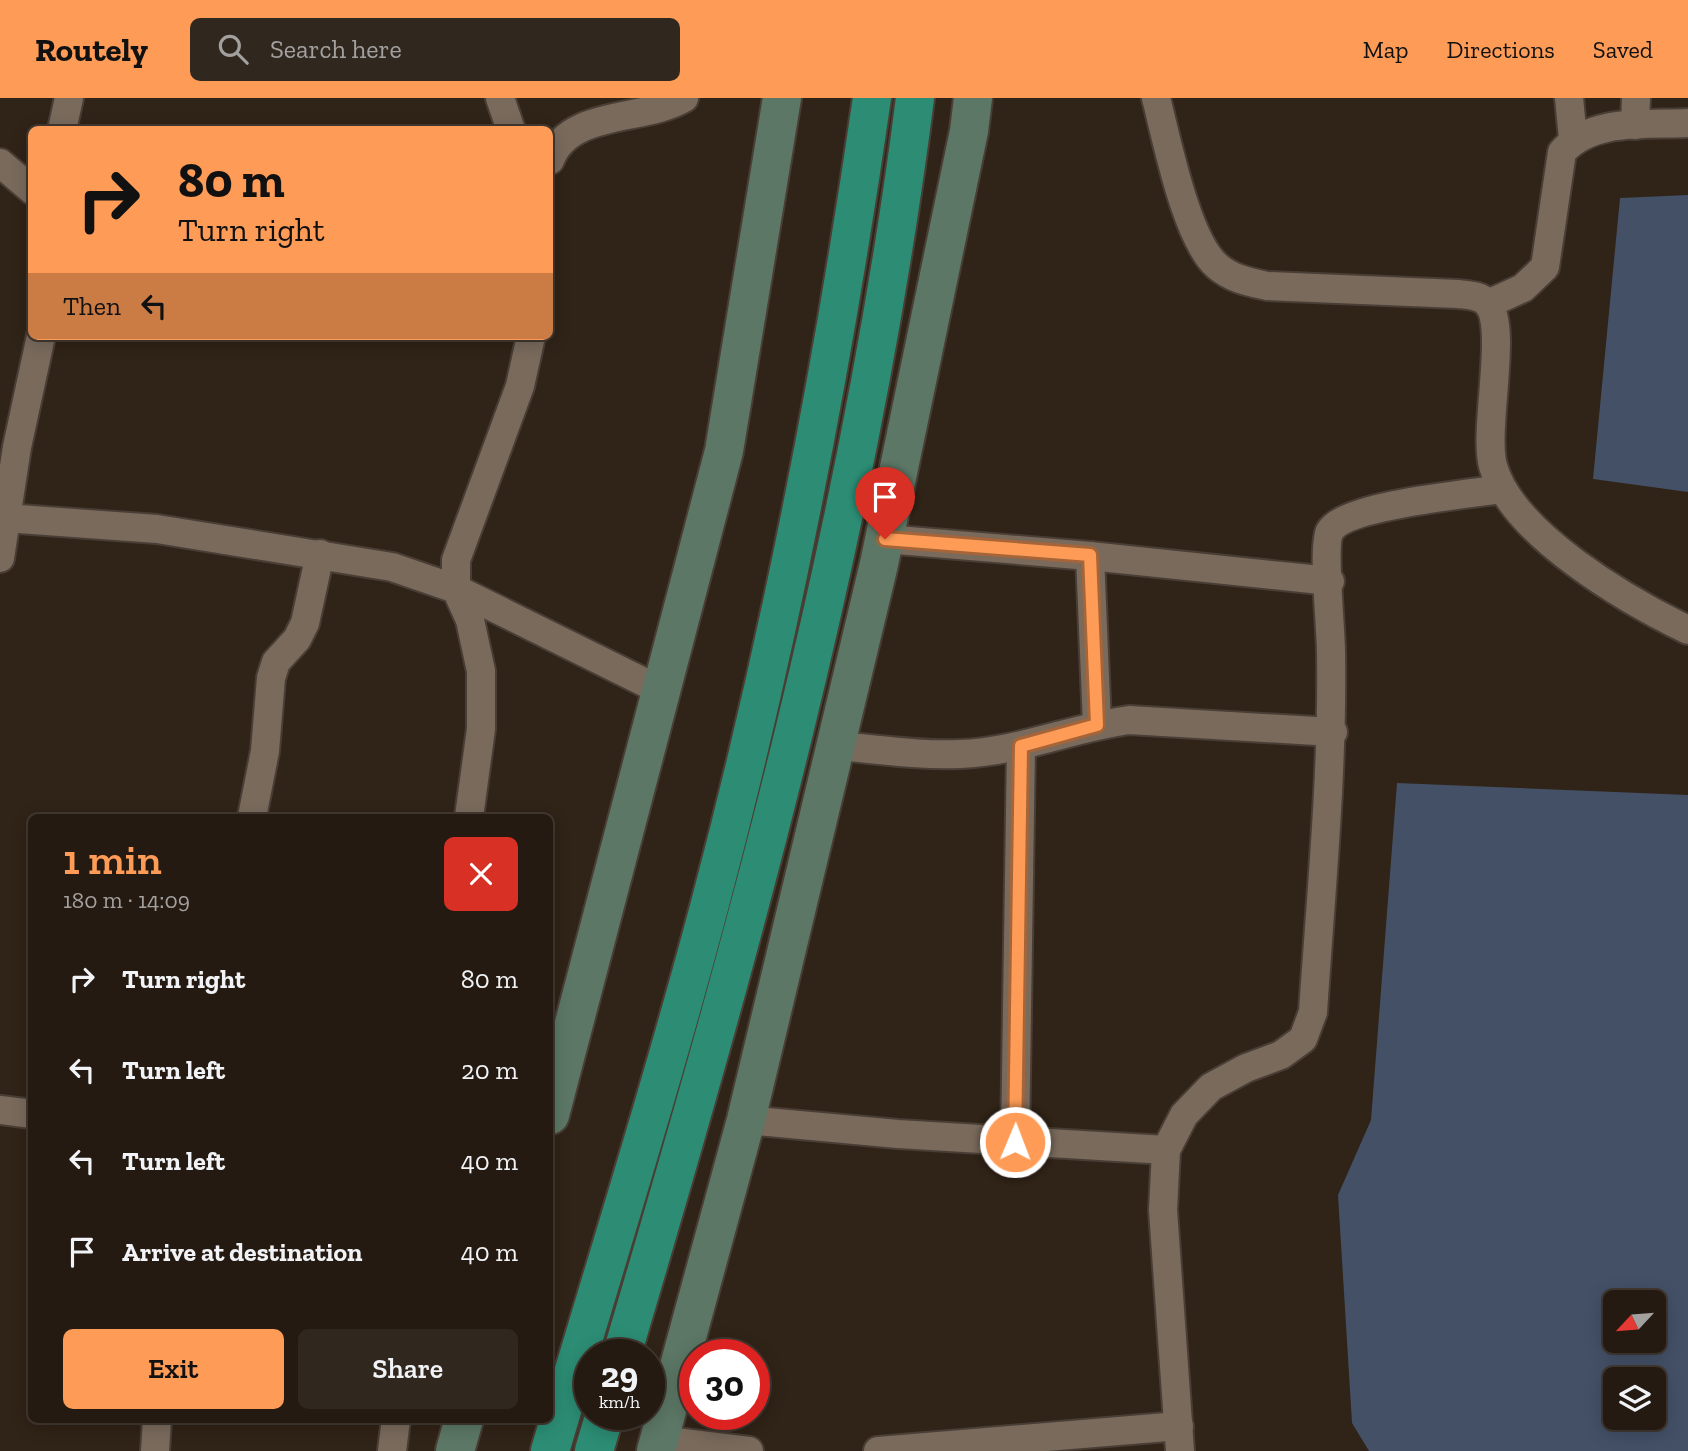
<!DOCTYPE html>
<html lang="en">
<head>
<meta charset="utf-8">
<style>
  :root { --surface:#241a11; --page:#30271f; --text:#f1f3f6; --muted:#a3a19f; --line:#413831; --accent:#fe9c57 }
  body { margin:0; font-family:"Zilla Slab",serif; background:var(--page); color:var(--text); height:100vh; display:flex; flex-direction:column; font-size:26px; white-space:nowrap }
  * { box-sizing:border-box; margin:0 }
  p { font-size:23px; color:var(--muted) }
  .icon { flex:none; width:38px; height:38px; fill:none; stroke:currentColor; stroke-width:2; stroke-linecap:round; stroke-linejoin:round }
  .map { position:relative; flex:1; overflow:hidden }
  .details { position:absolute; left:28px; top:716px; width:525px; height:609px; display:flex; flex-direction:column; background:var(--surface); border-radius:10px; box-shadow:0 4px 18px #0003,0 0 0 2px var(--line) }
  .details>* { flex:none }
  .hud { position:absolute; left:28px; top:28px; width:525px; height:214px; border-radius:10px; box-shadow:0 4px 18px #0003,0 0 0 2px var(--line); background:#fe9c57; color:#111; overflow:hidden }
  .needle { width:46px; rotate:244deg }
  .tools { position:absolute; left:1603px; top:1192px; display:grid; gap:14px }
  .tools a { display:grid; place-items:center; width:63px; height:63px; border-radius:10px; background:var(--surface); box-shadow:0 4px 18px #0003,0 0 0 2px var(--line); font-size:35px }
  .speed { position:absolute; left:574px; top:1241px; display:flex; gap:14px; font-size:35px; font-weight:700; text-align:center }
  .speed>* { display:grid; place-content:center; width:91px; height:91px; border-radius:50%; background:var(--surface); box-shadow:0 4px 18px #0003,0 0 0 2px var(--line); line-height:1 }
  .speed small { font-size:18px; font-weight:400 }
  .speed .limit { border:10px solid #d22; background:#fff; color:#111 }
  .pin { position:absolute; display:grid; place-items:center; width:60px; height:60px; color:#fff; margin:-72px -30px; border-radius:50% 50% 50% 0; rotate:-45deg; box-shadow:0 0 7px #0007 }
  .pin .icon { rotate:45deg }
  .me { position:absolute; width:77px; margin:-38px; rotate:1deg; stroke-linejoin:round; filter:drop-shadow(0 0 5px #0008) }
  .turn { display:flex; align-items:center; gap:24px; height:147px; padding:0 35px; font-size:32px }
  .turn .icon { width:91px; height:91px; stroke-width:2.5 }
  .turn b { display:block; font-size:49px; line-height:60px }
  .then { display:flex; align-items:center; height:66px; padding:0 35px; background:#0003; gap:14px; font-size:26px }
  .round { display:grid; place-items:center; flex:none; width:74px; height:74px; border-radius:10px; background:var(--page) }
  .overview { display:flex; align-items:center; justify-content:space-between; height:119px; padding:0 35px }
  h1 { font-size:42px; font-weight:600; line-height:52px; color:var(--accent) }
  .button { display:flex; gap:14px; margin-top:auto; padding:14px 35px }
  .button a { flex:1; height:80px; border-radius:10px; background:var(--accent); color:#111; font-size:28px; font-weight:600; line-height:80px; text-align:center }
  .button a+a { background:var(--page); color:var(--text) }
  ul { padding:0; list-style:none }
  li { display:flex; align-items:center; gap:21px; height:91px; padding:0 35px }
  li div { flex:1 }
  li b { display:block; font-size:26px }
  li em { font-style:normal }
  header { display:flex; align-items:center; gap:42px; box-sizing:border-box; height:98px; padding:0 35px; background:var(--accent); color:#111 }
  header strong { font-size:33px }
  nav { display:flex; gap:38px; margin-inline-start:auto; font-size:24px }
  .search { width:490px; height:63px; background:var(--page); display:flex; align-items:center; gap:18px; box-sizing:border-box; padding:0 24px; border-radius:10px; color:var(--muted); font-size:26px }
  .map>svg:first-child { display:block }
</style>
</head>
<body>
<header>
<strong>Routely</strong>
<div class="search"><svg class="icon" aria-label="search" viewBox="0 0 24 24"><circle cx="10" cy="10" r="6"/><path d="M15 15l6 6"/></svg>Search here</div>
<nav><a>Map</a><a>Directions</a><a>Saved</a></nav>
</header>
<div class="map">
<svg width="1688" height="1353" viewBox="0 0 1688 1353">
  <rect width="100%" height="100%" fill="#302317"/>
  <g fill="#435066" fill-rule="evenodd">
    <path d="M1688,97v297l-95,-13 27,-281z"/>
    <path d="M1397,685l291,12v656h-319l-17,-28 -14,-228 33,-75zM1615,1204h39v38h-39zM1615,1281h39v39h-39z"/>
  </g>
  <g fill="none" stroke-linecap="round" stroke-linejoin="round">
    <defs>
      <g id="minor">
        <path d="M500,0l11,32"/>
        <path d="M1156,0c11,42 30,141 61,168 15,13 32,16 50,20l191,8c10,1 23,1 30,10 20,24 -5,126 5,162 19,68 135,135 195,164"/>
        <path d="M1569,0l4,41"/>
        <path d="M1635,27l1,-27"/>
        <path d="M62,32l7,-32"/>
        <path d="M550,62c19,-51 94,-38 134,-62"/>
        <path d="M0,65l32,27"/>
        <path d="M1488,206l35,-16 22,-21 17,-115c30,-34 84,-27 126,-29"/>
        <path d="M5,420l152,11 235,38 64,22 206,102"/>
        <path d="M885,441l205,17 240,25"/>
        <path d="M1090,458l7,169"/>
        <path d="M0,460l17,-111 24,-111"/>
        <path d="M836,648c41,3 83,10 124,8 58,-2 112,-26 169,-34l204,12"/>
        <path d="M252,719l13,-66 6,-73 5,-16 21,-23 8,-16 15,-69"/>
        <path d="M469,719l12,-88v-58l-11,-51 -14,-31v-29l64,-174 11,-50"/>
        <path d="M0,1012l32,4"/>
        <path d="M746,1022l152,14 268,16"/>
        <path d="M1015,1044l6,-396"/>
        <path d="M659,1342l90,11"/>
        <path d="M155,1353l2,-32"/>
        <path d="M392,1353l4,-32"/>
        <path d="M878,1353l301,-25"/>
        <path d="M1180,1353l-17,-241 3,-60 18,-35 27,-28 35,-19 35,-13 22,-16 10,-27c8,-120 20,-240 18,-360 0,-23 -9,-107 -1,-121 16,-26 139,-37 172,-42"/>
      </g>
      <g id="secondary">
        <path d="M550,1017l174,-664 58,-353"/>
        <path d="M455,1353l9,-32"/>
        <path d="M656,1353l90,-331 133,-556 90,-433 4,-33"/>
      </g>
      <g id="trunk">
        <path d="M622,1256c122,-411 239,-829 293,-1256"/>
        <path d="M550,1353c54,-183 112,-366 161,-551 70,-264 122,-532 161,-802"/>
        <path d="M594,1353l11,-37"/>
      </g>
    </defs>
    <use href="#minor" stroke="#493e35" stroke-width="32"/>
    <use href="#secondary" stroke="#493e35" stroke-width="42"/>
    <use href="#trunk" stroke="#493e35" stroke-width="42"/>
    <use href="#minor" stroke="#796a5c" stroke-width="28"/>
    <use href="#secondary" stroke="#5c7765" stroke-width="38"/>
    <use href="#trunk" stroke="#2c8d74" stroke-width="38"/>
  </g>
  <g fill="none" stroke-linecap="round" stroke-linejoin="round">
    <defs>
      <path id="route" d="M885,441l205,16 7,170 -76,21 -6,396"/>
    </defs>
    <use href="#route" stroke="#a56539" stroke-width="18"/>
    <use href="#route" stroke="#fe9c57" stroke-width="12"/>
  </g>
</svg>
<div class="tools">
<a><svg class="needle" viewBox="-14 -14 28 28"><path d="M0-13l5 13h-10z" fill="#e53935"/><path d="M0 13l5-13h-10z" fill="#a3a19f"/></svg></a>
<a><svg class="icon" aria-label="layers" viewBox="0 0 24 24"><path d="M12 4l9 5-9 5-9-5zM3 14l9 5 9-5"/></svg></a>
</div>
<div class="speed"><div>29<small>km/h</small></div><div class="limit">30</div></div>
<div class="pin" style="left:885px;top:441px;background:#d93025"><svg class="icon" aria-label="arrive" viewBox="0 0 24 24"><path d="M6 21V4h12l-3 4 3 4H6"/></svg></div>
<svg class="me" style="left:1015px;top:1044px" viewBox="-20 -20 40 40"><circle r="17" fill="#fe9c57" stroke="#fff" stroke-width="3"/><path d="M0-11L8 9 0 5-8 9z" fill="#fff"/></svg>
<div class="hud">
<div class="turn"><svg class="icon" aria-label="right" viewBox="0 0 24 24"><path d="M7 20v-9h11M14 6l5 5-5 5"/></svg><div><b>80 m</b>Turn right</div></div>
<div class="then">Then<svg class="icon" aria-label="left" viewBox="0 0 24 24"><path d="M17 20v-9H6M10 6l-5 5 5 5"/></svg></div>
</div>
<section class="details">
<div class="overview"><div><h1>1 min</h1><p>180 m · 14:09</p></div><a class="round" style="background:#d93025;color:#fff"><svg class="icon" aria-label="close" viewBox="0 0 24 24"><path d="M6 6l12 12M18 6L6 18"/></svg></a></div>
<ul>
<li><svg class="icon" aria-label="right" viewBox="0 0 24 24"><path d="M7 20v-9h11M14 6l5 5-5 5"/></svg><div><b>Turn right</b></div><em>80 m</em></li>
<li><svg class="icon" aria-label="left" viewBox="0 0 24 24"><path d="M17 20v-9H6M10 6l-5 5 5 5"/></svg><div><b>Turn left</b></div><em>20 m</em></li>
<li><svg class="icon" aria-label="left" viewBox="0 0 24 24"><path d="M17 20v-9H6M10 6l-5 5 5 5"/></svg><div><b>Turn left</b></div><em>40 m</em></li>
<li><svg class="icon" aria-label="arrive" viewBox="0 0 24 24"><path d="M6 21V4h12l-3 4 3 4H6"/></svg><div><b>Arrive at destination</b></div><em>40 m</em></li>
</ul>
<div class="button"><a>Exit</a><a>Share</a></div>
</section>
</div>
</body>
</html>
